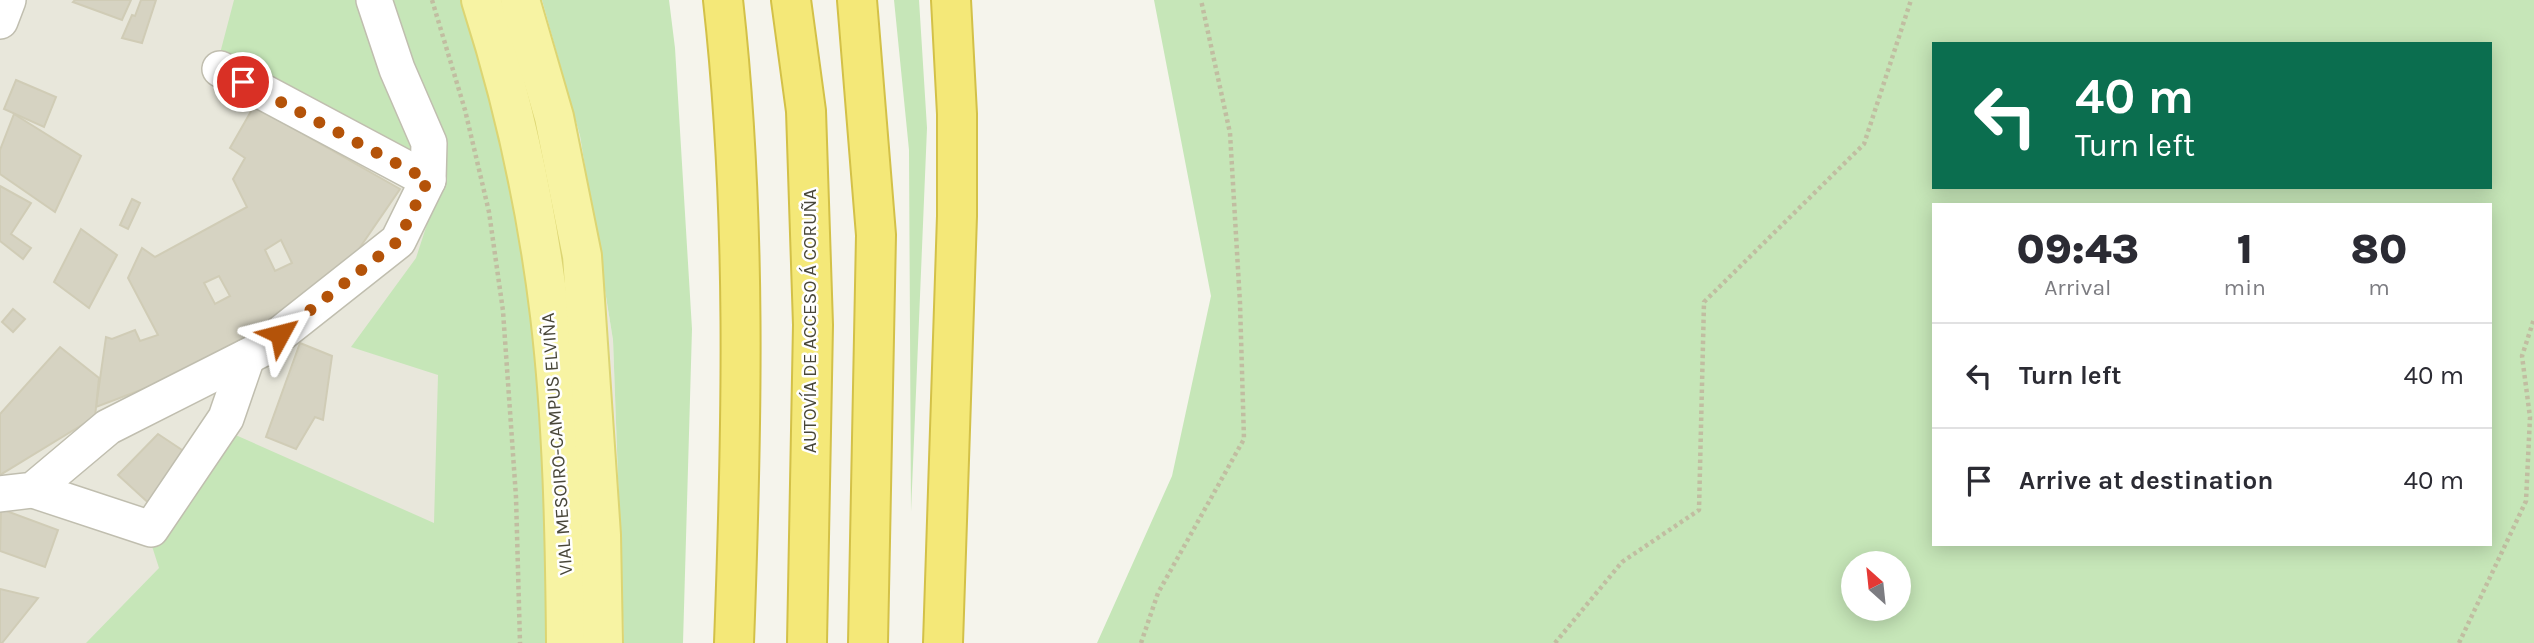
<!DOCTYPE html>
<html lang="en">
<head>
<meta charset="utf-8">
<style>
  :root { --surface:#fff; --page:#f2f2f3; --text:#2b2b33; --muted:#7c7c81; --line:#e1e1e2 }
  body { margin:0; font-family:Karla,sans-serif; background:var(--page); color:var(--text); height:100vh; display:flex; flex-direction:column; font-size:26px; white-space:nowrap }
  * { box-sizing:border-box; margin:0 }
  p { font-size:23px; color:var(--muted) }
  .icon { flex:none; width:38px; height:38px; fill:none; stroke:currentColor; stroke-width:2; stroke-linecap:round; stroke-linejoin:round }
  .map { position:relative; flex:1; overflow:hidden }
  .drawer { position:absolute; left:1932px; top:203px; width:560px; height:343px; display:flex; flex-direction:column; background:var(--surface); border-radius:0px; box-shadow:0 4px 18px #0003 }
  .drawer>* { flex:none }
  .banner { position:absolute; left:1932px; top:42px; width:560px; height:147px; border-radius:0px; box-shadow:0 4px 18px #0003; background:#0b6e4f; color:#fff; overflow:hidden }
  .needle { width:46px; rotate:333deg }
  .tools { position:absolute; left:1841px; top:551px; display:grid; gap:14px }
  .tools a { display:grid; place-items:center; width:70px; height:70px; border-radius:50%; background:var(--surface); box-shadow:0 4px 18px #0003; font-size:35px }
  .pin { position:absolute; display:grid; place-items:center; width:60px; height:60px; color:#fff; margin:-30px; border:4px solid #fff; border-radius:50%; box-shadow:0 2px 7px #0007 }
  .me { position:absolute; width:77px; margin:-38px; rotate:52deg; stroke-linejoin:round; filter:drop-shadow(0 0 5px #0008) }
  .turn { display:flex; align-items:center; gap:24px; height:147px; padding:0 28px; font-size:32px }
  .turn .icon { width:91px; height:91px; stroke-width:2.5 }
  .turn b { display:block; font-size:49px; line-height:60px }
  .eta { display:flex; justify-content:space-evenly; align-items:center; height:119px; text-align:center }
  .eta b { font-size:42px; font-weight:800; line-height:49px }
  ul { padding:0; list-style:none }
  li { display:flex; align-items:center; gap:21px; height:105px; padding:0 28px; border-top:2px solid var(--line) }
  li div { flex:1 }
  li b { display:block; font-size:26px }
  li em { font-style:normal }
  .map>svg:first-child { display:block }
</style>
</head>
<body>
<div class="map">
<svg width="2534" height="643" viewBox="0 0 2534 643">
  <rect width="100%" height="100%" fill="#f5f4ec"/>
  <path fill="#e8e7db" d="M0,0h542l38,136 33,204 11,303h-624z"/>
  <g fill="#c6e6b8" fill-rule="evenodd">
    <path d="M234,0h227c24,78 47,156 60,236 20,135 24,271 26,407h-461l73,-75 -8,-25 80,-110 203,90 4,-148 -87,-28 65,-89 27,-83 -225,-114z"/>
    <path d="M542,0h127l6,48 17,281 -9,314h-59l-11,-303 -33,-204z"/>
    <path d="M894,0h25l8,128 -16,384 -2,-362z"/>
    <path d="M1154,0h1380v643h-1437l75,-167 39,-180zM1934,44h556v143h-556zM1934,205h556v339h-556zM1853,564h46v45h-46z"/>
  </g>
  <g fill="#d6d3c2" stroke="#d0ccb6" stroke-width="2" fill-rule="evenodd">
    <path d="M75,0h56l-9,20 -49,-18z"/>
    <path d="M141,0h15l-14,43 -20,-5 10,-23 3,1z"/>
    <path d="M16,80l40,17 -12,30 -40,-18z"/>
    <path d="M254,106l146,83 -48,70 -72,60 -118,63 -66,25 10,-70 6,2 23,-9 5,11 18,-6 -30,-57 14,-30 13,9 92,-50 -14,-28 12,-21 -15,-10zM281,240l11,23 -17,8 -10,-21zM219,276l11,20 -15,8 -11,-21z"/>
    <path d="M14,114l67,42 -26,56 -55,-38v-24z"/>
    <path d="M0,186l31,17 -20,31 20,14 -8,11 -23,-18z"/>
    <path d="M132,199l8,4 -12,26 -8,-4z"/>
    <path d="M81,229l36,26 -28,53 -35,-26z"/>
    <path d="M13,309l12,10 -12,13 -11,-10z"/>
    <path d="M300,343l32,13 -9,64 -8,-3 -19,32 -30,-12z"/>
    <path d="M60,347l39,31 -4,39 -95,58v-61z"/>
    <path d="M158,434l33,22 -38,51 -35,-32z"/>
    <path d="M1,509l57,21 -13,37 -45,-16z"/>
    <path d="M0,589l38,9 -36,45h-2z"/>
  </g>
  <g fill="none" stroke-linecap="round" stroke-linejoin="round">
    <defs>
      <g id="street">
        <path d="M0,21l8,-21"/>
        <path d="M220,69l208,111"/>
        <path d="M33,490l118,39 75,-111 21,-61"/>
        <path d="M0,494l33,-4 75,-63 152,-77 138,-109 30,-61 1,-37 -32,-74 -23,-69"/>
      </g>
      <g id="primary">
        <path d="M481,0c33,103 56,208 69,315 13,109 15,219 16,328"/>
        <path d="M520,0l34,117 28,139 19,279 2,108"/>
      </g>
      <g id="highway">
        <path d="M723,0c24,214 19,428 11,643"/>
        <path d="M791,0l15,111 7,214 -6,318"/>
        <path d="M857,0l19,235 -8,408"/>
        <path d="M943,643l14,-427v-102l-6,-114"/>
      </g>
    </defs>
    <use href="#street" stroke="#c0beaf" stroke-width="38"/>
    <use href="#primary" stroke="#dcd573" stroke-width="42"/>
    <use href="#highway" stroke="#d3c148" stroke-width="42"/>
    <g stroke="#c1bda1" stroke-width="4.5" stroke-dasharray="3.5 3.5" stroke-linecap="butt">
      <path d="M432,0l33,110 24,102 14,99 13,186 4,146"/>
      <path d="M1141,643l17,-50 86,-154 -4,-136 -10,-170 -29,-133"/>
      <path d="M1555,643l67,-81 77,-52 5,-208 160,-158 47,-144"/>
      <path d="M2459,643l67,-142 4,-84 -8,-61 12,-37"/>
    </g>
    <use href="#street" stroke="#fff" stroke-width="35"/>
    <use href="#primary" stroke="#f7f3a3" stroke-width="38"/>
    <use href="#highway" stroke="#f4e878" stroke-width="38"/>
  </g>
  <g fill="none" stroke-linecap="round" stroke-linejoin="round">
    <path stroke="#b45309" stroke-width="12" stroke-dasharray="0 21.6" d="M243,82l185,98 -30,61 -118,93"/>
  </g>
  <g text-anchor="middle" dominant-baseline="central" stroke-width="5" stroke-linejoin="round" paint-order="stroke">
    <g font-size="19" fill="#49473a" stroke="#fff">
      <text transform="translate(810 321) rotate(-90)">AUTOVÍA DE ACCESO Á CORUÑA</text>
      <text transform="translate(557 444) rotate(-94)">VIAL MESOIRO-CAMPUS ELVIÑA</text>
    </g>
  </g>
</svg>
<div class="tools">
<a><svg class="needle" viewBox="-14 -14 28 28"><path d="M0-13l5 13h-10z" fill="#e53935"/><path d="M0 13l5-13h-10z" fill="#7c7c81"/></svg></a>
</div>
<div class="pin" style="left:243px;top:82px;background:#d93025"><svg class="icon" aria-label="arrive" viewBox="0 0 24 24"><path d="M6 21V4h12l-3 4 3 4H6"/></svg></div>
<svg class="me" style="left:280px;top:334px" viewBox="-20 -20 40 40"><path d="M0-17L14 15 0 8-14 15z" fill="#b45309" stroke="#fff" stroke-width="4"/></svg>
<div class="banner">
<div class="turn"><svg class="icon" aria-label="left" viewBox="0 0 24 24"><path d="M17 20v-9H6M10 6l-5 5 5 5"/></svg><div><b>40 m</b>Turn left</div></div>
</div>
<section class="drawer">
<div class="eta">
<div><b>09:43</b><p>Arrival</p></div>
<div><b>1</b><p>min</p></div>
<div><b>80</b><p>m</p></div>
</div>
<ul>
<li><svg class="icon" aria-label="left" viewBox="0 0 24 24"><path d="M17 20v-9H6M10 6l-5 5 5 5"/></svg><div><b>Turn left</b></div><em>40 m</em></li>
<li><svg class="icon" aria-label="arrive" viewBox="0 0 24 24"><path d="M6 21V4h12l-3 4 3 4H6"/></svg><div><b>Arrive at destination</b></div><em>40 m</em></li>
</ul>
</section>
</div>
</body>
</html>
